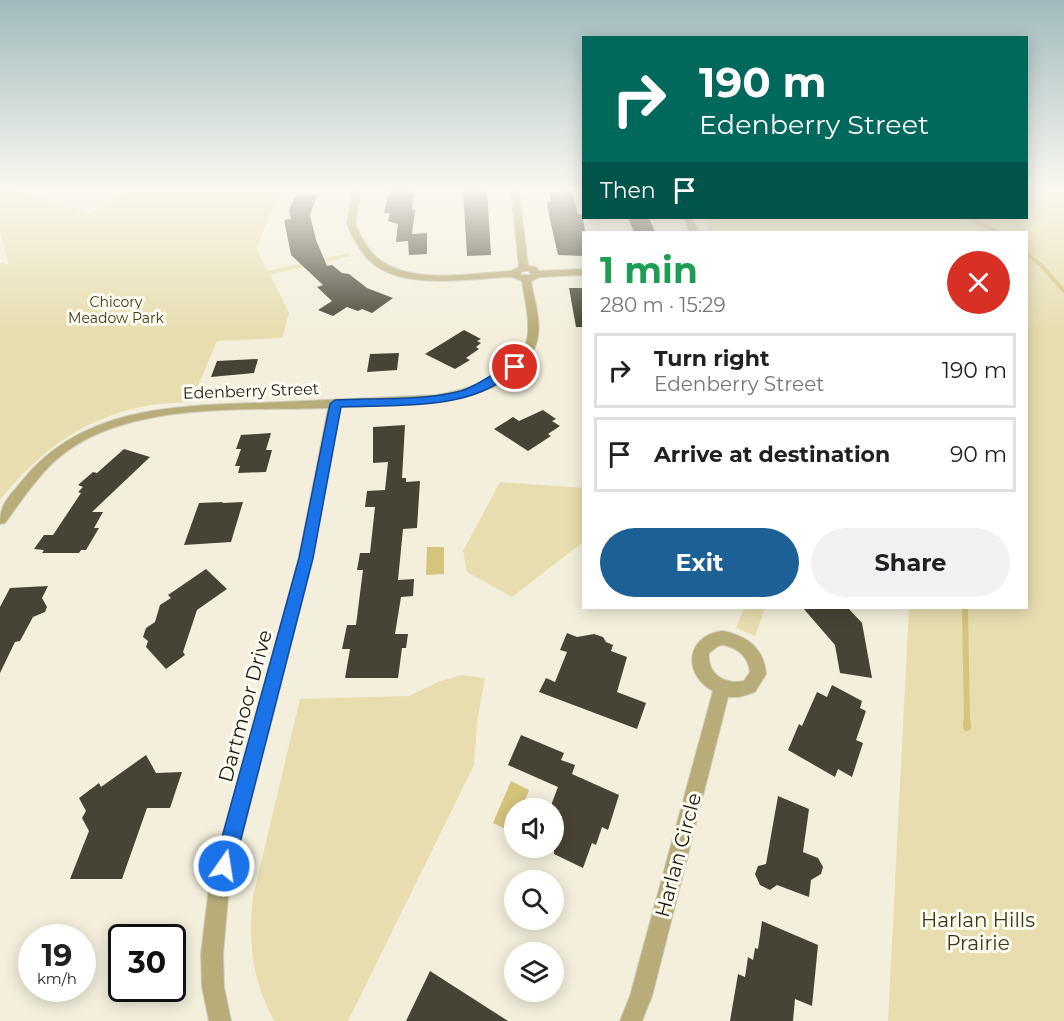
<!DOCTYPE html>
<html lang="en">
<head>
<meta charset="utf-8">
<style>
  :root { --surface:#fff; --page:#f2f2f2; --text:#202124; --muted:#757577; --line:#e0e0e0; --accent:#1c6095 }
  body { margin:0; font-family:Montserrat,sans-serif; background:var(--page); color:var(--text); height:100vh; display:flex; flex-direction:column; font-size:22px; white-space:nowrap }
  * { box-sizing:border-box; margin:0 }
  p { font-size:20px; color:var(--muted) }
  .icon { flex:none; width:33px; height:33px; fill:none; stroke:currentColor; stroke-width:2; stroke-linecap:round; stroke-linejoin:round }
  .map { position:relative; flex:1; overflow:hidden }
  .side { position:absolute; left:582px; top:231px; width:446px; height:378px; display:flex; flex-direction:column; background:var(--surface); border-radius:0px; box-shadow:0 3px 15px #0003 }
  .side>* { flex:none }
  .guide { position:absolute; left:582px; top:36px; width:446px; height:183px; border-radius:0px; box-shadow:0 3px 15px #0003; background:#00695c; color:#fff; overflow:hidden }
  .controls { position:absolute; left:504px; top:798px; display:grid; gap:12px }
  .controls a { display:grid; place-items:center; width:60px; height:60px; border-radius:50%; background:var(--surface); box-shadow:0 3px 15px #0003; font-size:30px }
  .speed { position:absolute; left:18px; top:924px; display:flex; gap:12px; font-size:30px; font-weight:700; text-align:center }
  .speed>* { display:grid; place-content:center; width:78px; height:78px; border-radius:50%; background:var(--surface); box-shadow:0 3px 15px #0003; line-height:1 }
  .speed small { font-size:15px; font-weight:400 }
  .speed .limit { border:3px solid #111; border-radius:9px; background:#fff; color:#111 }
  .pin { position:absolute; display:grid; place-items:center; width:51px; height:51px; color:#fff; margin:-26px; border:3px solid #fff; border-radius:50%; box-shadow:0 2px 6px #0007 }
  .me { position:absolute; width:66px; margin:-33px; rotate:13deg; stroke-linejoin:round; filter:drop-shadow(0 0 4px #0008) }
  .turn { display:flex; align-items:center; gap:21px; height:126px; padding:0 18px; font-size:27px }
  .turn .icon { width:78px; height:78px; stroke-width:2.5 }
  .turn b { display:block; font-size:42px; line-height:51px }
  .then { display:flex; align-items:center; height:57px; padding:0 18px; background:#0003; gap:12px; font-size:22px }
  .round { display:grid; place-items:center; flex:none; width:63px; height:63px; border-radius:32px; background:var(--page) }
  .overview { display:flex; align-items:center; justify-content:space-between; height:102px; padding:0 18px }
  h1 { font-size:36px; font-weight:700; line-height:45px; color:#1e9e55 }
  .primary-button { display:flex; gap:12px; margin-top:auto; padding:12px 18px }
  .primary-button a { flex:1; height:69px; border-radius:36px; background:var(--accent); color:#fff; font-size:24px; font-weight:700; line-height:69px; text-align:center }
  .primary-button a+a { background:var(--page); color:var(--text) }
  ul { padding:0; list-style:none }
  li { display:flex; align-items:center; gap:18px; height:75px; margin:0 12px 9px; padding:0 6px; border:3px solid var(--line); border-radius:0px }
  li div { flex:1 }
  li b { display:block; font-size:22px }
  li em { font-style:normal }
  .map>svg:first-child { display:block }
</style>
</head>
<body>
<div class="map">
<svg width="1064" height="1021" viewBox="0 0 1064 1021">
  <rect width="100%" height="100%" fill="#f3efdc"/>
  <g fill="#e7ddaf">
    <path d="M121,189h160l-25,59 11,23 82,-18 2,3 -81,19 19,38 -7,25 -65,3 -26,61c-16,1 -34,1 -51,5 -60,13 -102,46 -140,93v-238l9,3 -9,-33v-37l18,-5 73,24 35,-23z"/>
    <path d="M1026,189h38v832h-176l21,-413h117v-376h-316l-7,-14h323z"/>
    <path d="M500,482l83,6v54l-71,55 -45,-25 -4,-21z"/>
    <path d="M744,608h21l-10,28 -19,-8z"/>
    <path d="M462,675l23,3 -8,44 -3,43 -126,256h-74c-22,-42 -26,-77 -21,-124l47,-198 109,-3 29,-14z"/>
  </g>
  <g fill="#d5c47c">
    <path d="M427,547h17v27l-18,1z"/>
    <path d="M511,781l18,9 -7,18h-8l-2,24 -19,-9z"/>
  </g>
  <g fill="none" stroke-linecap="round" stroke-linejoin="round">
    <g stroke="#d5c47c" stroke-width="4">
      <path d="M968,218l30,14"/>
      <path d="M1026,253l16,13 22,25"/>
    </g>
    <path stroke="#d5c47c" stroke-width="6" d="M965,608l2,117"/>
    <path stroke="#d5c47c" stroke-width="8" d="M967,723v4"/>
  </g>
  <g fill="#484435">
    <path d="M389,189h22v5h3l-2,16h3l-3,24 15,-1v21l-18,1 -1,-14 -12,1 2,-18 -10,-3 2,-8h-6z"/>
    <path d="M463,189h24l4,66 -24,1z"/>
    <path d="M571,191l7,23h4l3,16 -1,26 -26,-1 -8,-35 -3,-18h4l-2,-10z"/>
    <path d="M317,195l-7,20 6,25 11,26 5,-1 10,8 7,1 18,14 26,10 -21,15 -10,-4 -4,2 -11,-4 -14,9 -15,-6 14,-9 -15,-14 6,-2 -32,-30 -7,-35 7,-1 -2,-8 6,-15z"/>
    <path d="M628,218h21l6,14h-21z"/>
    <path d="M569,288h15v39h-8z"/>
    <path d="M464,330l17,9 -4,2 4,2 -5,4 3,2 -13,9 4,2 -15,9 -30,-15z"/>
    <path d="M399,353l-2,17 -30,2 3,-18z"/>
    <path d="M258,359l-4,14 -43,4 6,-16z"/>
    <path d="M543,410l13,9 -4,2 8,5 -12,8 3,2 -23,15 -34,-22 19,-12 6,4z"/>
    <path d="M405,425l-3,53h4v4l14,-1 -3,47 -14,1 -5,51 16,-1 -1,17 -12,1 -6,37h13l-2,14h-4l-4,30h-53l5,-29h-8l5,-24h9l7,-55h-6l3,-17h10l5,-46h-10l2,-16 18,-1 3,-28 -15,1v-36z"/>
    <path d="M271,433l-5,17h6l-6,22 -28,1 2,-7h-5l6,-17h-5l5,-14z"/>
    <path d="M124,449l26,8 -58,55h11l-9,16h5l-13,22h-5l-2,3h-37l2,-3 -10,-1 10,-14h9l28,-42 -3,-1 5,-5 -5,-2 15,-13 4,1z"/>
    <path d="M223,502l-1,1 21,-1 -12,40 -47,3 15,-42z"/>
    <path d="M206,569l21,20 -30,21 -14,42 2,3 -19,14 -20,-22 2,-6 -5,-4 3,-9 9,-6 5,-17 11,-7 -3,-3z"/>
    <path d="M48,586l-6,12 5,9 -2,5 -12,5 -13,24 -5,1 -15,31v-66l10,-19z"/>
    <path d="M803,608h45l14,15 10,55 -32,-5 -5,-28z"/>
    <path d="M567,633l10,4 17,-3 9,3 3,5 7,3 -2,6 16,6 -10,35 29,11 -9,26 -98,-37 7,-14 9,4 12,-30 -7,-2z"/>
    <path d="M832,685l30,16 -2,7 6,3 -10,29 7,3 -11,34 -14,-8 -3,8 -47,-27 11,-26 3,2 15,-34 10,5z"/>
    <path d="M521,735l43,18 -3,7 14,5 -3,9 47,21 -11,35 -6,-3 -6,18 -4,-2 -9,25 -29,-14v-46h-4l8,-21 -50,-22z"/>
    <path d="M146,755l10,18 26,-1 -12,36h-23l-25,71h-52l19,-48 -7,-13 4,-7 -7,-13 20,-15 2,4z"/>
    <path d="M778,796l31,13 -6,43 15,6 5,9 -2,7 -10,6 -2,17 -32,-12 -7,5 -10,-5 -5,-11 3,-8 8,-2z"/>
    <path d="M762,921l56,24 -6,61 -17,-7 -2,22h-63l8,-47 7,3 3,-20 5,3 2,-12 3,1z"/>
    <path d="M430,971l78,50h-102z"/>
  </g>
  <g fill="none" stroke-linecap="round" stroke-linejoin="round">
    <defs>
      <g id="street">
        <path d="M5,189h11l-16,6v-5z"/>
        <path d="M353,189h8l-6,35c5,11 11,23 20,32 32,30 97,17 136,15l8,-4 -8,-78h8l9,77 8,1 3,4 45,-2v6l-44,2 -9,4c3,19 11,41 6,60 -19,70 -140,63 -197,66l-27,151 -84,329 -6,67 1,33 7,34h-22l-7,-34 -1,-33 8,-67 90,-329 29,-150c-83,3 -203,-8 -271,51 -20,18 -36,42 -52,64l-5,1c0,-21 9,-27 22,-43 64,-80 167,-75 260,-79 52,-2 103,-5 155,-7 35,-7 89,-20 91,-64 1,-17 -4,-34 -6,-50l-10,-4c-41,1 -111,15 -143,-17 -10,-10 -17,-24 -22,-36zM525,271h4l2,4h-10v-3z"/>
        <path d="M684,218h8l6,14h-8z"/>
        <path d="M723,631c24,5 41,17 43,43l-11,18 -16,5h-11l-76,299 -10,25h-22l10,-25 83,-305c-31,-17 -27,-56 10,-60zM723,645c15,3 25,11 27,27l-6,9c-20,4 -37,-7 -35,-28l9,-7z"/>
      </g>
    </defs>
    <use href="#street" stroke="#d0cdbc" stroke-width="2"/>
    <use href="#street" fill="#b8ac79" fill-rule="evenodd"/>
  </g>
  <linearGradient id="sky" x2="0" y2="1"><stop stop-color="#a0babd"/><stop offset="0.57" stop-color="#faf8ef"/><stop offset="1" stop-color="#faf8ef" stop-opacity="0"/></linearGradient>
  <rect width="1064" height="332" fill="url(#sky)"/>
  <path fill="#1a73e8" stroke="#114b97" stroke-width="1.5" d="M515,364l4,1v5c-11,6 -21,14 -32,19 -41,20 -101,16 -146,18l-28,151 -79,308 -3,7 -7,3 -7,-3 -3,-7 85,-308 31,-154 5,-4c40,-2 88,1 126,-9 20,-6 34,-21 54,-27z"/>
  <g text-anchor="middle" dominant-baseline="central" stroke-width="6" stroke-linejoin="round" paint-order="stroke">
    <g font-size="14" fill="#3f3818" stroke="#fefcf1">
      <text x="116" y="302">Chicory<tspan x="116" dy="16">Meadow Park</tspan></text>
    </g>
    <g font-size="16" fill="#1b1913" stroke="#fefcf1">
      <text transform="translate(251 391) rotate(-2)">Edenberry Street</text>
    </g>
    <g font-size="20" fill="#1b1913" stroke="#fefcf1">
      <text transform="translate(245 706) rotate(-75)">Dartmoor Drive</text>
      <text transform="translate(678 855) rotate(-75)">Harlan Circle</text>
    </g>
    <g font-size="20" fill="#3f3818" stroke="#fefcf1">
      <text x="978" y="920">Harlan Hills<tspan x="978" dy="23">Prairie</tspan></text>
    </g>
  </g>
</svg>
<div class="controls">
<a><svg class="icon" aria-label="sound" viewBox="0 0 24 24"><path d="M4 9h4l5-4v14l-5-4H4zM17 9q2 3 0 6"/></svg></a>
<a><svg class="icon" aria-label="search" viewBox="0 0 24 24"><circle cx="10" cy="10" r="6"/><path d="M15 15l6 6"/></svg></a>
<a><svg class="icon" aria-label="layers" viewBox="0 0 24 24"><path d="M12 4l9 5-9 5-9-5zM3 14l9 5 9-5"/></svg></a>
</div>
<div class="speed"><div>19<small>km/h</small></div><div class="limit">30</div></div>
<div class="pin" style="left:515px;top:367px;background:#d93025"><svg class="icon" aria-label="arrive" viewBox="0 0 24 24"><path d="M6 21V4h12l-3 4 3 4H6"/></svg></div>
<svg class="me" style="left:224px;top:866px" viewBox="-20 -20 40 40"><circle r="17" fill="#1a73e8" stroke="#fff" stroke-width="3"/><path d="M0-11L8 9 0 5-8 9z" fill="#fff"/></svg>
<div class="guide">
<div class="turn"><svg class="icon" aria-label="right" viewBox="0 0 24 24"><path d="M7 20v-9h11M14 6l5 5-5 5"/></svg><div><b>190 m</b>Edenberry Street</div></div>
<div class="then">Then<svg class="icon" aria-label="arrive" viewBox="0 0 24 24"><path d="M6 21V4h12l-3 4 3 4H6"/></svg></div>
</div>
<section class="side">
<div class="overview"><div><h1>1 min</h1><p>280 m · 15:29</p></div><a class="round" style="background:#d93025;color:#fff"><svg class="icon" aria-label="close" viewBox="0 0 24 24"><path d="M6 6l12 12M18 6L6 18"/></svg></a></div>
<ul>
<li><svg class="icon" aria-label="right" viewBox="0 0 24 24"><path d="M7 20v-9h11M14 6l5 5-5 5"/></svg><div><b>Turn right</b><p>Edenberry Street</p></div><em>190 m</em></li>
<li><svg class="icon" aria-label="arrive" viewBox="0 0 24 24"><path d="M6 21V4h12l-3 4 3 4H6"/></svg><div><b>Arrive at destination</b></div><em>90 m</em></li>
</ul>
<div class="primary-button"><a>Exit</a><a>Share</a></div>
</section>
</div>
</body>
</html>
